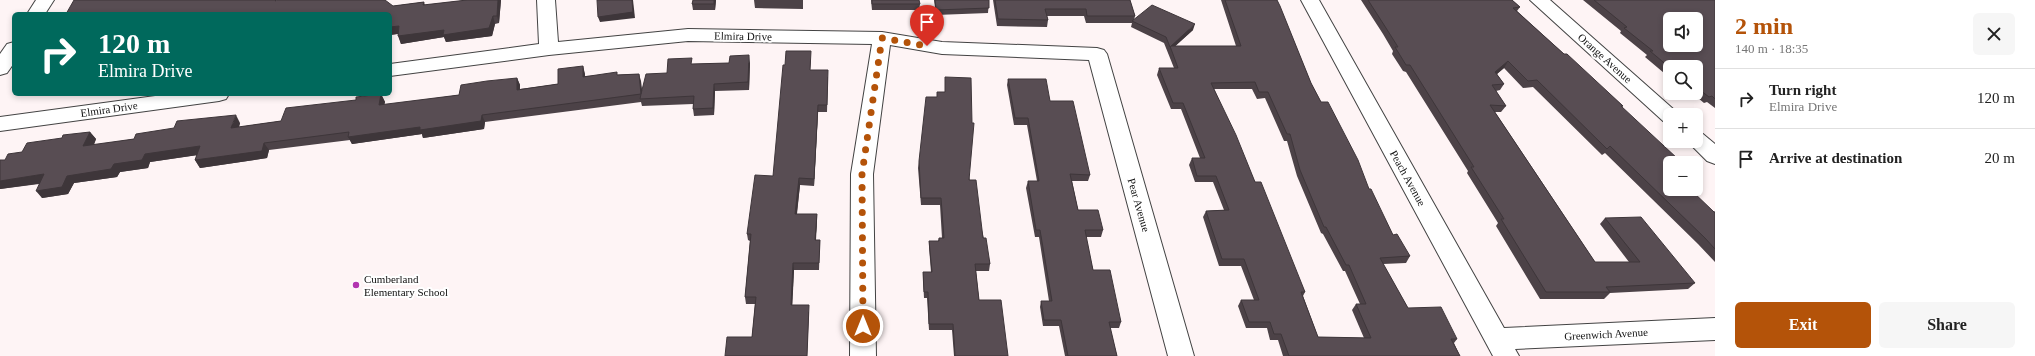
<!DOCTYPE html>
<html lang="en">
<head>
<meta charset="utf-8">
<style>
  :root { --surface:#fff; --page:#f6f6f6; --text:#222; --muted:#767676; --line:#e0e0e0; --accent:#b45309 }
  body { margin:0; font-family:"Times New Roman",serif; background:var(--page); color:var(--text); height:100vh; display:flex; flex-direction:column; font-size:15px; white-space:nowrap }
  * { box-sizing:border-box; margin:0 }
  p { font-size:13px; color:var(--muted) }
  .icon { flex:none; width:22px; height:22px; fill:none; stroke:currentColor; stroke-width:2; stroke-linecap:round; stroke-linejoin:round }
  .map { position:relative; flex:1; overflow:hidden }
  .drawer { display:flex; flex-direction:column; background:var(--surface); width:320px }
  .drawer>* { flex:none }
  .top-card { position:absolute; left:12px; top:12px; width:380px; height:84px; border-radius:6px; box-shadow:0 2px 6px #0003; background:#00695c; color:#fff; overflow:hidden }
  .fabs { position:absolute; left:1663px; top:12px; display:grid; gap:8px }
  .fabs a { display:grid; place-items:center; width:40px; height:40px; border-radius:6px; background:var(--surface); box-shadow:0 2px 6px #0003; font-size:20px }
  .pin { position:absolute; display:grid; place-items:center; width:34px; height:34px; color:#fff; margin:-41px -17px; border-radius:50% 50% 50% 0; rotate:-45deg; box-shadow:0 0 4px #0007 }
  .pin .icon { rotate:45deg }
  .me { position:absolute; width:44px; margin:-22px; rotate:0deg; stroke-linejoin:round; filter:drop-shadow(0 0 3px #0008) }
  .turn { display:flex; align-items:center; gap:14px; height:84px; padding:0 20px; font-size:18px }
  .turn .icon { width:52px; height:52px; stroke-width:2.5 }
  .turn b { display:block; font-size:28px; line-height:34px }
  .round { display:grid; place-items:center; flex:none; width:42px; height:42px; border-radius:6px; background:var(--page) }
  .head { display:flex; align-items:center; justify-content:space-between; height:68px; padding:0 20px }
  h1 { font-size:24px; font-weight:800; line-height:30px; color:var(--accent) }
  .cta { display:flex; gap:8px; margin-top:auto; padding:8px 20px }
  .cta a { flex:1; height:46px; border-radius:6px; background:var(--accent); color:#fff; font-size:16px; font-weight:800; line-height:46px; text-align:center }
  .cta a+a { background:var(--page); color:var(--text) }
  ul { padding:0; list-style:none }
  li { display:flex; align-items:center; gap:12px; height:60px; padding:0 20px; border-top:1px solid var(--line) }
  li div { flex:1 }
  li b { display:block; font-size:15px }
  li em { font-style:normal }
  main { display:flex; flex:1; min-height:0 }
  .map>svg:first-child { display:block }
</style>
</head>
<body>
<main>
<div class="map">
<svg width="1715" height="356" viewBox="0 0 1715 356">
  <rect width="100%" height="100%" fill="#fef4f5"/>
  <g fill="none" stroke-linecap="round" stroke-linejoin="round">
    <defs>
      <g id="minor">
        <path d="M36,0h18l-9,14h-18z"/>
        <path d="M537,0h18l3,42 130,-13 194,3 60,10 155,6 7,2 3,4 87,302h-26l-79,-296 -147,-6 -52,-9 -17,129 3,182h-26l1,-182 21,-130 -184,-3 -139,14 -159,21v-12l149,-20z"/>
        <path d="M1301,0h18l185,328 211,-10v22l-200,9 4,7h-26z"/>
        <path d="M1530,0h20l130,115h-10v8l-7,-2z"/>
        <path d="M14,42v21l-7,10 -7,2v-21l7,-10z"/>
        <path d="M170,94h59l-3,5 -7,2 -219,30v-14z"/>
        <path d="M1696,132l7,2 12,10v20l-8,-3 -20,-20h9z"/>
      </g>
    </defs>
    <use href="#minor" stroke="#434343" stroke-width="2"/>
    <use href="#minor" fill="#fff" fill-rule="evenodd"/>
  </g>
  <g fill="#4c4247" fill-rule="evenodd">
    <path d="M467,0h34l-2,23 -4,1 -3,12 -46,6 -2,-5 -43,7 -3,-10 -8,1v-21l3,-8 31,-4 1,3z"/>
    <path d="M693,0h23l-1,10h-22l-1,-6z"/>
    <path d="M754,0h49v9l-48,-1z"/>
    <path d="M871,0l49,4 -1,6h-47z"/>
    <path d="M934,0h55l-1,13 -52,2z"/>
    <path d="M993,0h137l5,16 -1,4 59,10 -18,16h61l-15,-46h56l34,83 10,19 48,87 24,46 17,21 -4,7 -23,1 25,44 49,31 -3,4 6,13h-177l-5,-16h-8l-3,-12h-21l-8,-22 3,-6h13l-13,-34h-22l-16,-49 3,-6 18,-1 -11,-28h-18l-6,-17 3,-7h8l-19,-49h-10l-14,-34 2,-7h15l-10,-25 -33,-16 1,-4h-46l-2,-7h-37l1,4 -1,7 -50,-1zM1214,89h38l5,10 8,-1 19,43h3l10,35 24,57 2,1 20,37h2l15,33h-4l-4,6 12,28 -46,-1 -15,-41 2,-4 -50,-110z"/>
    <path d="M1361,0h151l8,7 -3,4 47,43 59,52 -1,1 48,82 45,23v50l-17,-18 -93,-91 -3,2 -69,-68 -10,1 -19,-20 -7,6 7,10 -4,6 -4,1 10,15 -5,6h-6l100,150h34l-29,-38 5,-6 90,65 -7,6 -78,4 -6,6h-64l-44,-73 2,-3 -31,-50 1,-2 -62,-99 -3,-1 -11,-17 1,-3 -10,-17z"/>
    <path d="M1583,0h132v108l-8,-6 -3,1 -12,-10h4v-26h-26v8l-3,-2h-3l-19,-16 2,-2 -27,-22 1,-2z"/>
    <path d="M811,58l-1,12 18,7 -1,35h-9l-4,74 -14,-1 -3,29h20v7l-1,19h4l-1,30h-25l-2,35 17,7 -2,44h-82l27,-19 3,-33h-9l-1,-7 5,-56 -2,-1 -1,-6 26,-58z"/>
    <path d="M750,63l-1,27 -34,1 -1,24 -20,1 -1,-7v-5l-51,2 -1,-4 -156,20 -1,7 -61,9 -1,-4 -70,10 -2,-4 -81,10 -2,8 -67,10 -5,-8 2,-5 -47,7 -2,6 -28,4 -3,5 -43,6 -6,11 -26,4 -3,-14 -39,5v-29h5l17,-8 40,-14 28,-6 6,7 -2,6 146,-22 -1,4 42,-6 75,-21 25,-6 4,8 -1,3 75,-10 58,-17 3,7v4l38,-5 25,-18 2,10 54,-2 3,17 25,-18 26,-9z"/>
    <path d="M945,77l45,187 -1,7h-13l3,29 29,56h-54l-2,-26h-23l-2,-32h-3l-1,-20v-6h8l-2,-25v-6h9l1,-3h3l-2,-33h-19l-3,-37 1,-7 18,-64v-5h8z"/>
    <path d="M1008,79l42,22 40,74 -2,6h-16l6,29 25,20 -2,7h-15l7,33 28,52 -2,6h-9l7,28h-52l-6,-30h-16l-3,-19 1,-6h8l-10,-64h-4l-9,-49 2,-7h9l-10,-56h-13l-7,-40z"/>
    <path d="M1696,173l6,6 -6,6z"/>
  </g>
  <g fill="#3e363a">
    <path d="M498,0h3l-2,23 -2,-7z"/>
    <path d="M632,0h1l2,18 -35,4 -2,-5z"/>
    <path d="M714,0h2l-1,10 -1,-6z"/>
    <path d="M493,16l2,8 -3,12 -46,6 -2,-5 -43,7 -3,-8z"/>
    <path d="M1195,24l-2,6 -22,20 -1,-3z"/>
    <path d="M399,26l4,7 -13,2v-8z"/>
    <path d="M749,55l1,8 -1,27 -1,-8z"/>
    <path d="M1508,61l-4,7 -13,11 4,-7z"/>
    <path d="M583,66l2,8v10l-2,-7z"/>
    <path d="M639,74l2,7 2,17 -2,-4z"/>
    <path d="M517,78l3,7 -1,12 -2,-7z"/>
    <path d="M714,84l1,7 -1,24 -1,-7z"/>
    <path d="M381,94l4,8 -3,11 -3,-8z"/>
    <path d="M818,105v7l-4,74v-7z"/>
    <path d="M236,115l4,8 -4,13 -5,-8z"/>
    <path d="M482,115l3,7 -1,7 -61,9 -1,-4 -70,10 -4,-7z"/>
    <path d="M90,132l6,7 -7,15 -6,-8z"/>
    <path d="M264,143l5,7 -2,8 -67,10 -5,-8z"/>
    <path d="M200,146l5,8 -55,8 -2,6 -28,4 -3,5 -43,6 -6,11 -26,4 -6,-7 31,-15 78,-22z"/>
    <path d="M44,174l6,8 -50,7v-8z"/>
    <path d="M799,178l1,7 -4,35 -1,-6z"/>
    <path d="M817,214v7l-2,26v-7z"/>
    <path d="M793,263l1,7 -2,42 -1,-7z"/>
  </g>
  <g fill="#584d53" stroke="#3e363a" fill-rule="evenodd">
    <path d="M74,0h202l-1,1 2,-1h108l8,6 31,-4 -1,3 44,-5h31l-1,16h-4l-4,12 -46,7 1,-5 -46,6 1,-10 -9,1v-13h-324z"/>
    <path d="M597,0h35l1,12 -35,5z"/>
    <path d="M693,0h21v4h-22z"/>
    <path d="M872,0h47l1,4h-48z"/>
    <path d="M935,0h54v8l-53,2z"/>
    <path d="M995,0h135l5,16h-48l-1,-7h-41l3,11 -50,-1z"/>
    <path d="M1225,0h52l3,6 31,77 10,19h7l30,58 11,29h2l22,46 4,-1 13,22 -30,2 28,50 33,-1 16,32h-6l9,17h-171l-8,-22h-7l-4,-12h-21l-8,-22h18l-15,-41h-22l-16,-48 23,-1 -13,-34h-19l-5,-18h13l-22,-55h-10l-14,-35h19l-8,-22h71zM1255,82l4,10h9l19,42h3l10,36 24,57h2l20,38h3l17,39h-10l15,34 -53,-1 -17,-45h4l-44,-110h-6l-19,-47 -25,-52z"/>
    <path d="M1368,0h144l8,7 -7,1 51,46h3l56,52h-2l57,53h3l5,4h-16v26h20l24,23h1v37l-10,-11 -95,-92 -3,3 -70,-69 -9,1 -20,-20 -13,11 9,12 -12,1 14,21 -16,-1 105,157h45l-35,-44 36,-1 54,66 -89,4 4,5h-64l-45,-73h3l-33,-52h3l-64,-102h-4l-11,-18h3l-12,-19z"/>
    <path d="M1594,0h121v99l-3,-3 -3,1 -13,-10v-20h-27l-19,-16h3l-29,-23 3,-1zM1670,19h26v26h-26z"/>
    <path d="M1152,5l43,19 -25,23 -4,-10 -34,-16z"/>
    <path d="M786,51h25l-1,19h18l-1,35h-9l-4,74 -15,-1 -4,36h22l-2,26h5l-1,23h-26l-2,42h18l-2,51h-82l2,-19h25l4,-40h-11l6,-63h-4l8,-59 18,1 10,-111h2z"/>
    <path d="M749,55l-1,27 -34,2 -1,24 -20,1 1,-13 -54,3 1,-5 -159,21 -1,6 -61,9v-3l-72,10 1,-5 -85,11 -2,8 -67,9 5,-14 -55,8 -3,6 -28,4 -3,5 -44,7 -5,11 -26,4 8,-17 -44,7v-21h5l3,-6 14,-2 5,-9 35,-5 1,-3 27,-3 -7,14 51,-7 2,-5 38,-6 3,-7 59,-6 -5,13 50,-7 5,-13 70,-8v-3l25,-3 -2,11 80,-10 2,-10 26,-4 30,-3v12l41,-6v-15l25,-3v11l34,-5v3l22,-1 2,20 5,-20 21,-1 1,-14 24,-1 -1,6 38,-1 1,-7z"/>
    <path d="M945,77l26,1 1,45h2l-5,57h7l7,58h3l4,26h-15l4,36h22l7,56h-53l-2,-32h-24l-1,-32h-4l-1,-20h9l-3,-31h10v-3h5l-3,-40h-20l-2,-37 7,-64h11v-5h8z"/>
    <path d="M1008,79h38l4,22h23l17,74 -20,-1 8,36h20l5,20h-18l8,40h17l11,52h-12l8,34h-49l-7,-36h-17l-3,-19h11l-12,-71h-4l-8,-49h11l-11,-63h-13z"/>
    <path d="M1696,173l6,6h-6z"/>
  </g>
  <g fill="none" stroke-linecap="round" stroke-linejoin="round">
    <path stroke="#b45309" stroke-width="7" stroke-dasharray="0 12.6" d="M863,326l-1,-152 20,-136 45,8"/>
  </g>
  <circle fill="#b335b1" stroke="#fff" stroke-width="1.5" cx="356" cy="285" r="4"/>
  <g text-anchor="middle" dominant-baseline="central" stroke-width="4" stroke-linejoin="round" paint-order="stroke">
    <g font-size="11" fill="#101010" stroke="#fff">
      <text transform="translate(743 36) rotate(1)">Elmira Drive</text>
      <text transform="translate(1605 58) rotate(42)">Orange Avenue</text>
      <text transform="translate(109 109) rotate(-8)">Elmira Drive</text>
      <text transform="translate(1408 178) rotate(61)">Peach Avenue</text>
      <text transform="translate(1139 205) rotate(74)">Pear Avenue</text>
      <text transform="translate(1606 334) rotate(-3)">Greenwich Avenue</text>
    </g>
    <g font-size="11" fill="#101010" stroke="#fff" text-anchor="start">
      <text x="364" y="279">Cumberland<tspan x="364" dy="13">Elementary School</tspan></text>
    </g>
  </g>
</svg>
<div class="fabs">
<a><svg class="icon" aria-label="sound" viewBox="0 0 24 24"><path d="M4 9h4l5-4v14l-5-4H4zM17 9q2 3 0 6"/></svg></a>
<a><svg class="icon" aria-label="search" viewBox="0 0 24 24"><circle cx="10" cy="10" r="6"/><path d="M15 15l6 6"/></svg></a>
<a>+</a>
<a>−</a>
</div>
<div class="pin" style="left:927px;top:46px;background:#d93025"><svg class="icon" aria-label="arrive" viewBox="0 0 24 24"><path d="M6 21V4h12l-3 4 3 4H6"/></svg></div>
<svg class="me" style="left:863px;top:326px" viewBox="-20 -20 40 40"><circle r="17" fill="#b45309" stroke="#fff" stroke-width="3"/><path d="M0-11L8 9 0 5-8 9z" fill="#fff"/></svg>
<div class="top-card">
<div class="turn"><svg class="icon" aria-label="right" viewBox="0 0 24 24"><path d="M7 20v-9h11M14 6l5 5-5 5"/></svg><div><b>120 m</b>Elmira Drive</div></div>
</div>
</div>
<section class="drawer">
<div class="head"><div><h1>2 min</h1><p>140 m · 18:35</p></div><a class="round"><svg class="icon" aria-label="close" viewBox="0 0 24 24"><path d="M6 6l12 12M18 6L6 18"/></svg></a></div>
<ul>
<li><svg class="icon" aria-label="right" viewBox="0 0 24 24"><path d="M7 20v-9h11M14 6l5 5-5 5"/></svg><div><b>Turn right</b><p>Elmira Drive</p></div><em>120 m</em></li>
<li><svg class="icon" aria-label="arrive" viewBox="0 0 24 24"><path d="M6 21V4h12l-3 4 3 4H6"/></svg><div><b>Arrive at destination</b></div><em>20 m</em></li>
</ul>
<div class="cta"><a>Exit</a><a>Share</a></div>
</section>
</main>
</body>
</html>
